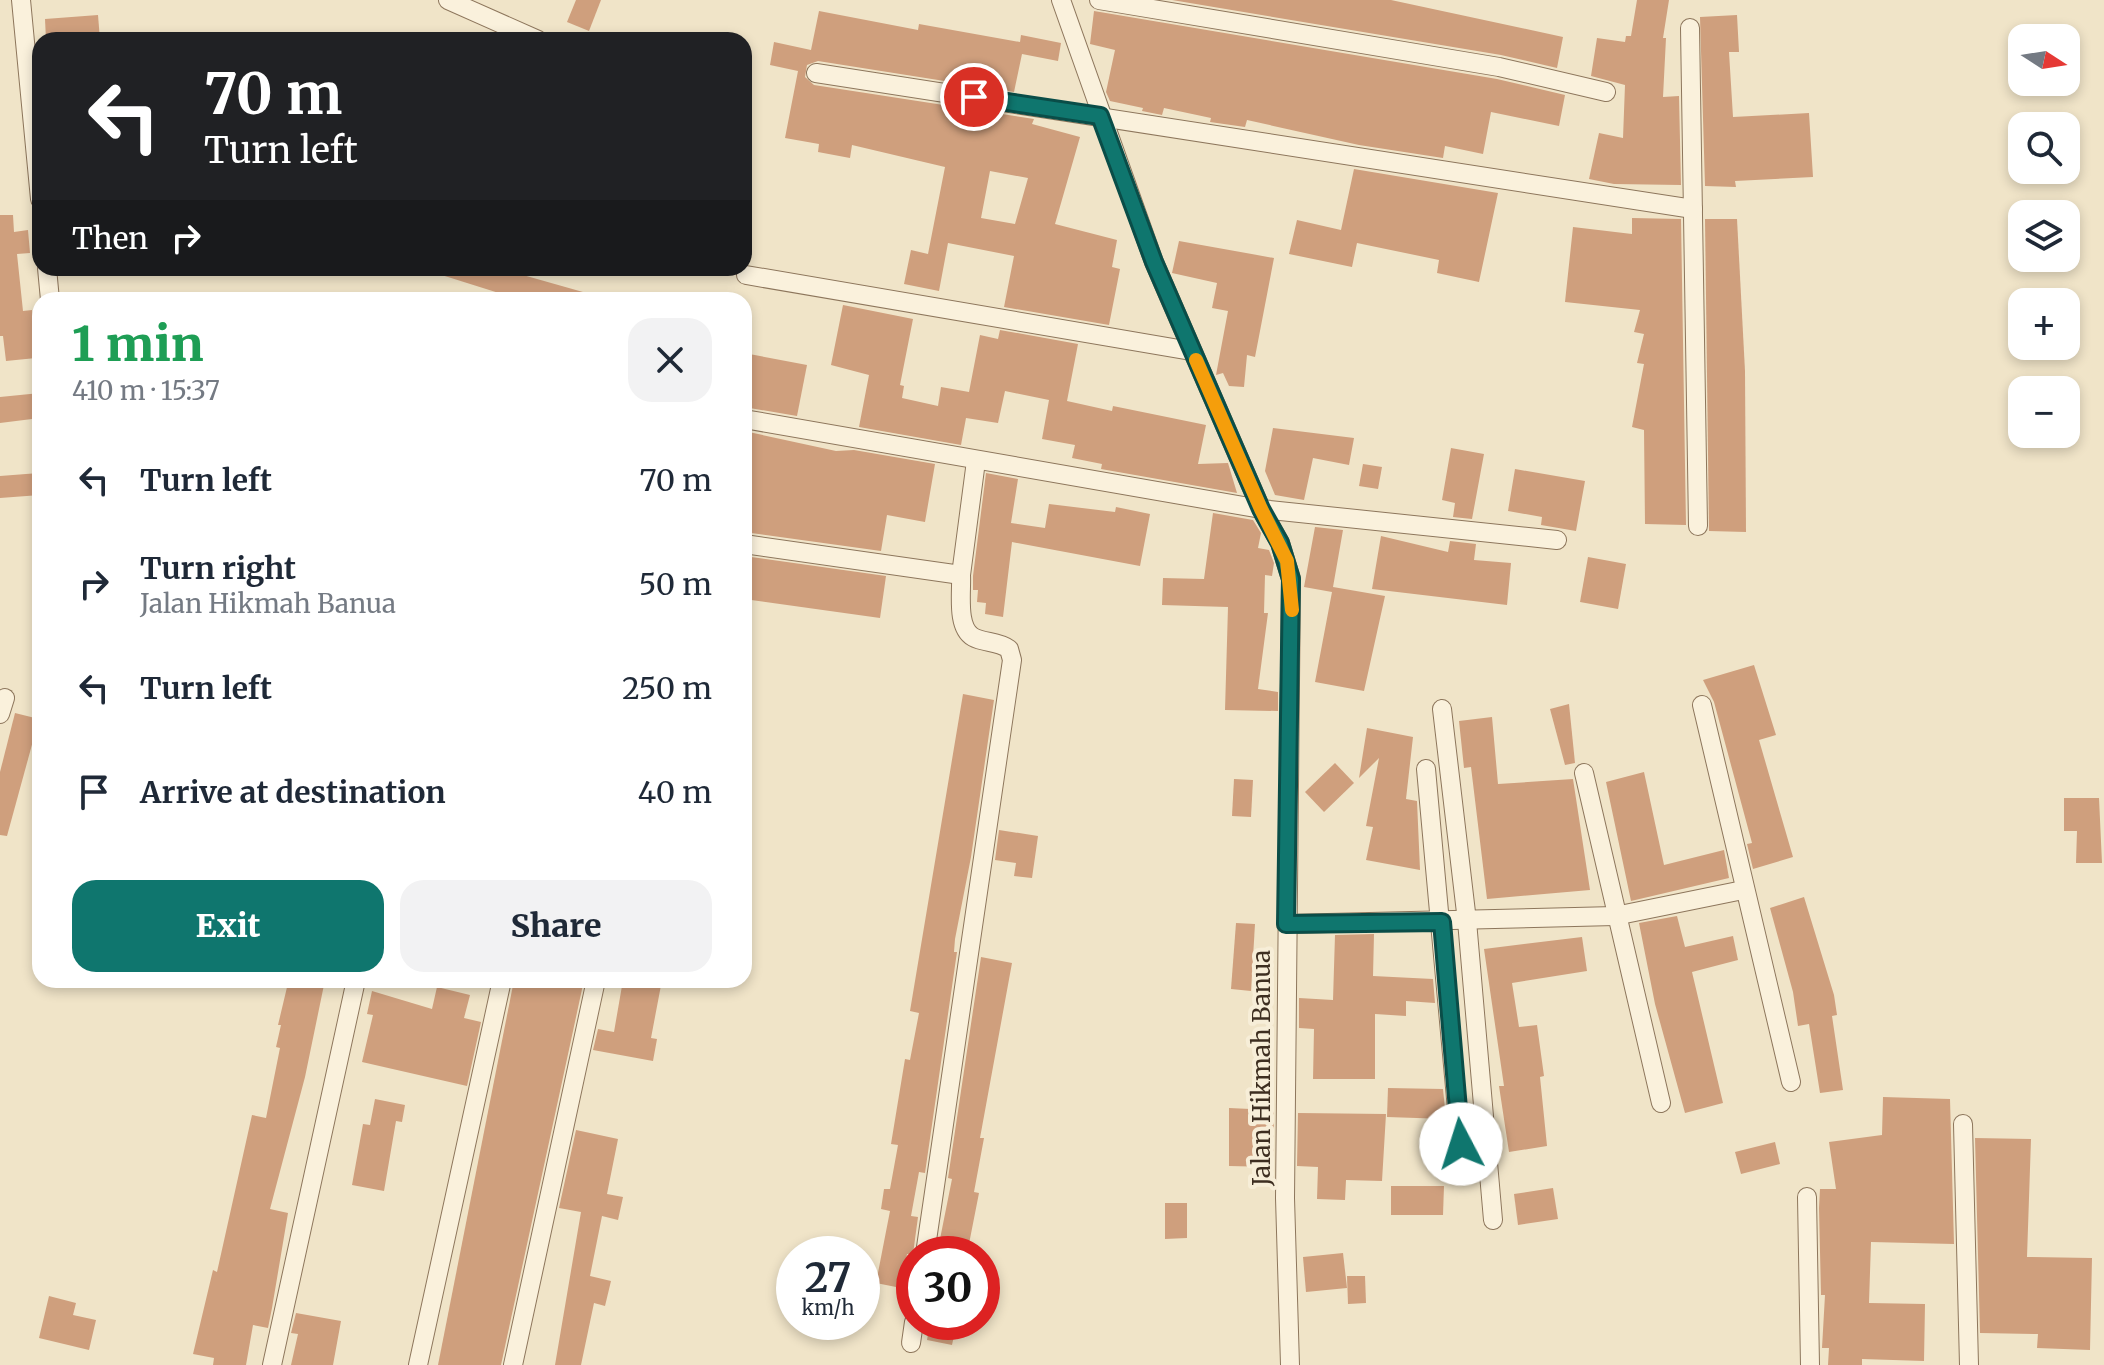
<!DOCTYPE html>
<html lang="en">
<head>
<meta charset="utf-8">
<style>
  :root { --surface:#fff; --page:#f2f2f3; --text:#1f2937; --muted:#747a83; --accent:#0f766e }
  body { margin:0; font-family:Merriweather,serif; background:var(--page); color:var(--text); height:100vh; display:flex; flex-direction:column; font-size:30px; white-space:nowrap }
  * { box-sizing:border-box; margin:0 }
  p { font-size:26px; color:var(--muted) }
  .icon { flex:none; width:44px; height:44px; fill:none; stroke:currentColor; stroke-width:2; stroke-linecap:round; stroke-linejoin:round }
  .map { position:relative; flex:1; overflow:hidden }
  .panel { position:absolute; left:32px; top:292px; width:720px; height:696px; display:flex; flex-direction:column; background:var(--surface); border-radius:24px; box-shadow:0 4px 12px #0003 }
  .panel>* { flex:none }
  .top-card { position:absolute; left:32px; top:32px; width:720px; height:244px; border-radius:24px; box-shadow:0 4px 12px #0003; background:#202124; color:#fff; overflow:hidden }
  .needle { width:52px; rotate:102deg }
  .tools { position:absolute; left:2008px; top:24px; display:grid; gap:16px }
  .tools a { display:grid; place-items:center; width:72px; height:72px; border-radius:16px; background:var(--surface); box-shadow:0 4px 12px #0003; font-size:40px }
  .speed { position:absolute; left:776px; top:1236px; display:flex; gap:16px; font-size:40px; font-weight:700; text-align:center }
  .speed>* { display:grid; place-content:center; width:104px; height:104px; border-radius:50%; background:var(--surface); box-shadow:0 4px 12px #0003; line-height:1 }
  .speed small { font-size:20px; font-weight:400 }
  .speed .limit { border:12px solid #d22; background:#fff; color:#111 }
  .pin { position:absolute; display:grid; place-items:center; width:68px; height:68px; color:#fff; margin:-34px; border:4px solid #fff; border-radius:50%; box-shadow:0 2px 8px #0007 }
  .me { position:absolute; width:88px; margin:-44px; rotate:355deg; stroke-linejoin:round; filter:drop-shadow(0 0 6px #0008) }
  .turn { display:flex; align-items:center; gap:28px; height:168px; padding:0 40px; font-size:36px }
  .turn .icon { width:104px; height:104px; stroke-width:2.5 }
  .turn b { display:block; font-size:56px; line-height:68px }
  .then { display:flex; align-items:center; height:76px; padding:0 40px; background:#0003; gap:16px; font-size:30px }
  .round { display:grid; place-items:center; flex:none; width:84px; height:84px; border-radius:24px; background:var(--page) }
  .head { display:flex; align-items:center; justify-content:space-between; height:136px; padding:0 40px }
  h1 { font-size:48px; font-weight:800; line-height:60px; color:#1e9e55 }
  .cta { display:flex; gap:16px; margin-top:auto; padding:16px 40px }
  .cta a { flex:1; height:92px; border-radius:24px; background:var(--accent); color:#fff; font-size:32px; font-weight:800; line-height:92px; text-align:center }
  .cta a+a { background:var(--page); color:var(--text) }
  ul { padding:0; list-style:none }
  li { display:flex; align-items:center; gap:24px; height:104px; padding:0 40px }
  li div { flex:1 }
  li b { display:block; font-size:30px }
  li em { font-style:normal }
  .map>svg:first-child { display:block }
</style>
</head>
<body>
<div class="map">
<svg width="2104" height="1365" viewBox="0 0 2104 1365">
  <rect width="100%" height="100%" fill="#f0e4c8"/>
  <g fill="#cf9f7d" fill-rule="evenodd">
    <path d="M576,0h25l-12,31 -22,-9z"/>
    <path d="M1172,0h219l172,37 -6,31 -56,-13z"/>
    <path d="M1637,0h32l-6,38h3l-3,59 16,-1 2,89 -67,-1 -25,-5 10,-46 24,5 2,-53 -34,-9 6,-38 28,4 1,-6h5z"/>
    <path d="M819,11l99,19 1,-6 101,18 1,-7 40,8 -3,18 -36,-7 -8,38 -196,-31 -11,4 -2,12 9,8 220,34 -2,5 48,13 -25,87 62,16 -5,27 8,2 -11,56 -105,-18 10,-51 -66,-13 -9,48 -35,-7 7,-34 17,4 17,-87 -93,-22 -2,13 -32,-6 1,-8 -34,-6 13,-67 -28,-6 4,-23 37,8zM990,171l38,7 -13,46 -34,-6z"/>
    <path d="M1094,11l403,68 68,16 -6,31 -68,-14 -8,42 -38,-8 -2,12 -84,-13 -112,-25 -2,7 -35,-5 1,-4 -47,-10 -2,7 -20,-4 1,-3 -33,-7 -4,-9 9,-42 -25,-6z"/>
    <path d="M98,15l2,25h-54l-1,-21z"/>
    <path d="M1737,15l2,37h-10l4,65 76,-4 4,64 -78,4 1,6 -31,-1 -5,-169z"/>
    <path d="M1354,169l144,24 -19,89 -42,-9 2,-13 -82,-17 -5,24 -63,-13 8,-34 44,10z"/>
    <path d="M0,215h13l1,17 14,-2 2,23 -13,1 6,57 9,-1 4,48 -30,3 -3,-25h-3z"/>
    <path d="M1632,218l49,1 5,306 -41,-1 -1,-94 -12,-3 12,-63 -7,-1 7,-29 -10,-2 6,-22 -75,-8 8,-75 59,7z"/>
    <path d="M1705,219h32l8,152 1,161 -37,-1z"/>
    <path d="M1179,241l95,17 -19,99 -8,-2 -3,32 -15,-1 -6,-13 -7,2 12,-64 -16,-3 5,-25 -45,-10z"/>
    <path d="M433,268h65l99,28 -1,4h-57l-25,-8 -2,5 -80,-25z"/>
    <path d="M843,305l70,14 -13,66 4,1 -2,12 36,8 3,-19 28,5 11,-57 18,4 2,-9 78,14 -11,57 45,10 1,-5 93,19 -8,39 30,-1 9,30 -136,-24 1,-5 -30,-6 3,-13 -33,-6 7,-39 -44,-9 -7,32 -32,-5 -5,27 -102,-18 10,-52 -38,-10z"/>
    <path d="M744,353l63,12 -10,51 -53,-9z"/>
    <path d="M40,393v25l-40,5v-26z"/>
    <path d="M1273,428l81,10 -5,27 -36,-7 -9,42 -29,-5 -10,-24z"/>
    <path d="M744,431l92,20 18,-1 81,14 -10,58 -38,-7 -6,36 -137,-19z"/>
    <path d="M1451,448l33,6 -12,65 -19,-2 2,-14 -13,-3z"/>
    <path d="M1363,464l19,3 -4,22 -19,-3z"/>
    <path d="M1515,469l70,12 -9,50 -35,-6 1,-8 -34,-6z"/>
    <path d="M39,473l1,22 -40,3v-22z"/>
    <path d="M986,473l32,6 -7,44 34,5 4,-24 66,8 1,-5 34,7 -10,52 -128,-24 -9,75 -18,-3 1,-11 -9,-1 1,-12h-5v-14z"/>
    <path d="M1213,513l40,7 8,13 -3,15 11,2 5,13 -2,13 -7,-1 -1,38h4l-10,76 20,3v19l-53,-1 3,-103 -66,-2 1,-27 41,1z"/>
    <path d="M1315,527l28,3 -10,57 52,9 -21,95 -49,-9 17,-90 -28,-5z"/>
    <path d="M1381,536l67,16 2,-11 26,3 -2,16 37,3 -4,42 -135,-16z"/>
    <path d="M744,556l142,20 -6,42 -136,-19z"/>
    <path d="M1588,557l38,7 -8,45 -38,-7z"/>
    <path d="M1754,665l22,70 -17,5 34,117 -40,12 -6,-25 5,-1 -38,-141 -11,-22z"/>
    <path d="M963,694l31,6 -23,157 -16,82 -1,13h3l-32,221 -6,-1 -8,44 7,1 -5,37h-6l-6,34 -25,-5 14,-72 -9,-2 3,-20h6l8,-44 -7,-1 14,-85 5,1 9,-47 -9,-2z"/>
    <path d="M1569,704l6,59 -10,2 -15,-56z"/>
    <path d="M15,713l24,6 -32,117 -7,-1v-63z"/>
    <path d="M1492,717l6,67 75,-5 17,111 -103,9 -16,-132 -7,1 -5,-47z"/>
    <path d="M1367,728l46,9 -7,62 11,2 3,69 -54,-10 7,-33 -7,-1 13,-68 -20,20z"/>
    <path d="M1335,763l19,20 -30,29 -19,-20z"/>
    <path d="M1644,772l20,93 60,-15 5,28 -98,23 -25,-119z"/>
    <path d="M1234,779l19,1 -2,37 -19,-1z"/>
    <path d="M2064,798h35l3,65h-26l1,-32h-13z"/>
    <path d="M999,830l39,6 -6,42 -18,-2 2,-13 -21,-3z"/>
    <path d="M1804,897l30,98 3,20 -5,1 11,74 -23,3 -11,-69 -11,2 -5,-34 -23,-84z"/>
    <path d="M1677,916l8,31 48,-11 5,24 -46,12 31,131 -38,10 -30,-109 -16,-81z"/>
    <path d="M1236,923l19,1 -4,67 -20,-2z"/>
    <path d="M1374,934l-1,42 60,3 2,24 -29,-2v15l-31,-2v65h-62l1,-50 -15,-1v-30l34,2 2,-65z"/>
    <path d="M1582,937l5,34 -75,12 7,44 18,-2 7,51 -4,1 7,69 -38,6 -10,-66h5l-20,-137z"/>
    <path d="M981,957l31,6 -32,175h4l-10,54 5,1 -12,61h-30l15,-75 -4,-1z"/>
    <path d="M294,980h31l-20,97 -35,132 18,4 -16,95 -4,20 -15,-3 -7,40h-33l1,-7 -21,-4 20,-84 4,2 35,-157 14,3 14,-70 -4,-1 5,-22h-3l10,-42 5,1z"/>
    <path d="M514,980h70l-83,385h-63z"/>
    <path d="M623,980h39l-11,58 6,1 -4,22 -60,-11 5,-21 16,3z"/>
    <path d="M437,987l33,8 -6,23 17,4 -14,64 -105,-24 11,-47 -6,-1 5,-23 60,18z"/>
    <path d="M1388,1088l55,1 3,30 -59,-2z"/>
    <path d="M1883,1097l67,2 4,145 -83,-2 -2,61 56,1 -1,57 -62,-2v6h-34l1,-17h-7l3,-53h-4l-2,-87 1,-19h16l-7,-47 53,-7z"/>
    <path d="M375,1099l30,6 -3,17 -6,-1 -12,70 -32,-6 11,-61 7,1z"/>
    <path d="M1229,1108l45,2 -1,57 -44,-1z"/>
    <path d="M1298,1113l88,1 -4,67 -36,-1 -1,20 -28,-1 1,-32 -21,-1z"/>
    <path d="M576,1130l42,9 -11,55 16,3 -5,23 -16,-4 -12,60 21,5 -6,25 -11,-3 -13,62h-26l26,-153 -22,-4z"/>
    <path d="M1975,1138l56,1 -4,118 65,1 -2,92 -53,-2 1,-14 -58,-1z"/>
    <path d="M1775,1142l5,22 -39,10 -6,-22z"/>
    <path d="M1391,1186h53l-1,29h-52z"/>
    <path d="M1553,1188l5,31 -40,6 -4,-31z"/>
    <path d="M1165,1203h22v35l-22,1z"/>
    <path d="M1343,1253l4,35 -41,4 -3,-35z"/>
    <path d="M1347,1276h18l1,27 -18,1z"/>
    <path d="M49,1296l27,7 -3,12 23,5 -7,30 -50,-12z"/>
    <path d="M296,1313l45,8 -8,44h-42l7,-31 -7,-1z"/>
    <path d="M930,1322h27l-5,23 -25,-5z"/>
  </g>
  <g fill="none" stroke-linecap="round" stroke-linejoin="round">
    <defs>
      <g id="minor">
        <path d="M21,0l19,199"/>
        <path d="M448,0l90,40"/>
        <path d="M1061,0l93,262 107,247 19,34 11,36 -6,619 5,167"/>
        <path d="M1099,0l400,67 107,25"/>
        <path d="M1690,28l8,498"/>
        <path d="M816,73l877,136"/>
        <path d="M47,268l3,32"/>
        <path d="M746,275l445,76"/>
        <path d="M744,419l517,90 296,31"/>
        <path d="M744,544l217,31 15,-114"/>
        <path d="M1702,705l89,377"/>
        <path d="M1442,709l25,212 26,299"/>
        <path d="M0,714l5,-16"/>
        <path d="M1426,769l37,406"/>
        <path d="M1584,773l77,330"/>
        <path d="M1286,924l329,-8 128,-26"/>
        <path d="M1963,1124l6,241"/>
        <path d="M1807,1197l3,168"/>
        <path d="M925,1254l87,-594 -3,-11c-11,-8 -25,-6 -36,-12 -17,-10 -11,-45 -12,-62"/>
        <path d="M911,1343l3,-21"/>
        <path d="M272,1365l84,-385"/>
        <path d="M418,1365l84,-385"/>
        <path d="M513,1365l83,-385"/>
      </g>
    </defs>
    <use href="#minor" stroke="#8d765c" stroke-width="20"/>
    <use href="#minor" stroke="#faf1dc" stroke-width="18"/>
  </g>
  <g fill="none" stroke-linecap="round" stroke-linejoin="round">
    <defs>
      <path id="route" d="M974,97l126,19 54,146 107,247 19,34 11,36 -5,345 156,-2 19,222"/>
    </defs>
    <use href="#route" stroke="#0a4d48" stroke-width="20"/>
    <use href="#route" stroke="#0f766e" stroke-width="14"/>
    <path stroke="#f59e0b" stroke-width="14" d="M1196,360l65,149 26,52 5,49"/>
  </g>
  <g text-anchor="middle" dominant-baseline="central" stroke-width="8" stroke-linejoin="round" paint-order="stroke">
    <g font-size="24" fill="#3d2e20" stroke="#f7eed8">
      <text transform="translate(1261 1068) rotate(-90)">Jalan Hikmah Banua</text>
    </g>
  </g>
</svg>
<div class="tools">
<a><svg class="needle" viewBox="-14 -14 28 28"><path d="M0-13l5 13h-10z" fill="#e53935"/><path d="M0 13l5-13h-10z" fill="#747a83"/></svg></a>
<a><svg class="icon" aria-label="search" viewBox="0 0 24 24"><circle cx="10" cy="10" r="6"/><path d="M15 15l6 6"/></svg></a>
<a><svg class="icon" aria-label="layers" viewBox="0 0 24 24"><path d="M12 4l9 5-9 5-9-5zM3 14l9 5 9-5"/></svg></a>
<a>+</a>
<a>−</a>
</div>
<div class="speed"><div>27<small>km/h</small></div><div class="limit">30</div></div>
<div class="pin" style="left:974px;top:97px;background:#d93025"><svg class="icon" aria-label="arrive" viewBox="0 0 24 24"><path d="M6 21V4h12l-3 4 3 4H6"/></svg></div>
<svg class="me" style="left:1461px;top:1144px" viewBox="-20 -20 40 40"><circle r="19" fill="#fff"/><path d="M0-13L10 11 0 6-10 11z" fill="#0f766e"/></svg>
<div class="top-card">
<div class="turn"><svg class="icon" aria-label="left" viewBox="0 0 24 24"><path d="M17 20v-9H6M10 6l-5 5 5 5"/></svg><div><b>70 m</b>Turn left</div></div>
<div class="then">Then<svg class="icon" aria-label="right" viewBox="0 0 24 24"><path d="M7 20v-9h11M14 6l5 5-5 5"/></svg></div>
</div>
<section class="panel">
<div class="head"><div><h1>1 min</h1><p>410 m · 15:37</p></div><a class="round"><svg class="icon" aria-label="close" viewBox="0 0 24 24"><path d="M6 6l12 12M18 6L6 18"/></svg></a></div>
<ul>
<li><svg class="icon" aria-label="left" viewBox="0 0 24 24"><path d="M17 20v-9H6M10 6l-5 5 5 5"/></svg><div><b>Turn left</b></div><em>70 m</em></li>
<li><svg class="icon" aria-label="right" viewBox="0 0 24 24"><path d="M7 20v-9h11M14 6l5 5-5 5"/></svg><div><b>Turn right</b><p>Jalan Hikmah Banua</p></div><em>50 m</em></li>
<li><svg class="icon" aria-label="left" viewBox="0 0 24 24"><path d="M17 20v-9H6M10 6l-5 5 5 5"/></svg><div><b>Turn left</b></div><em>250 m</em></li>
<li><svg class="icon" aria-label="arrive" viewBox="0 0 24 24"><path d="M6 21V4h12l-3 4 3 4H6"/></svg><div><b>Arrive at destination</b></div><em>40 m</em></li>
</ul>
<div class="cta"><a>Exit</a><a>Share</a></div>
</section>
</div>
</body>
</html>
